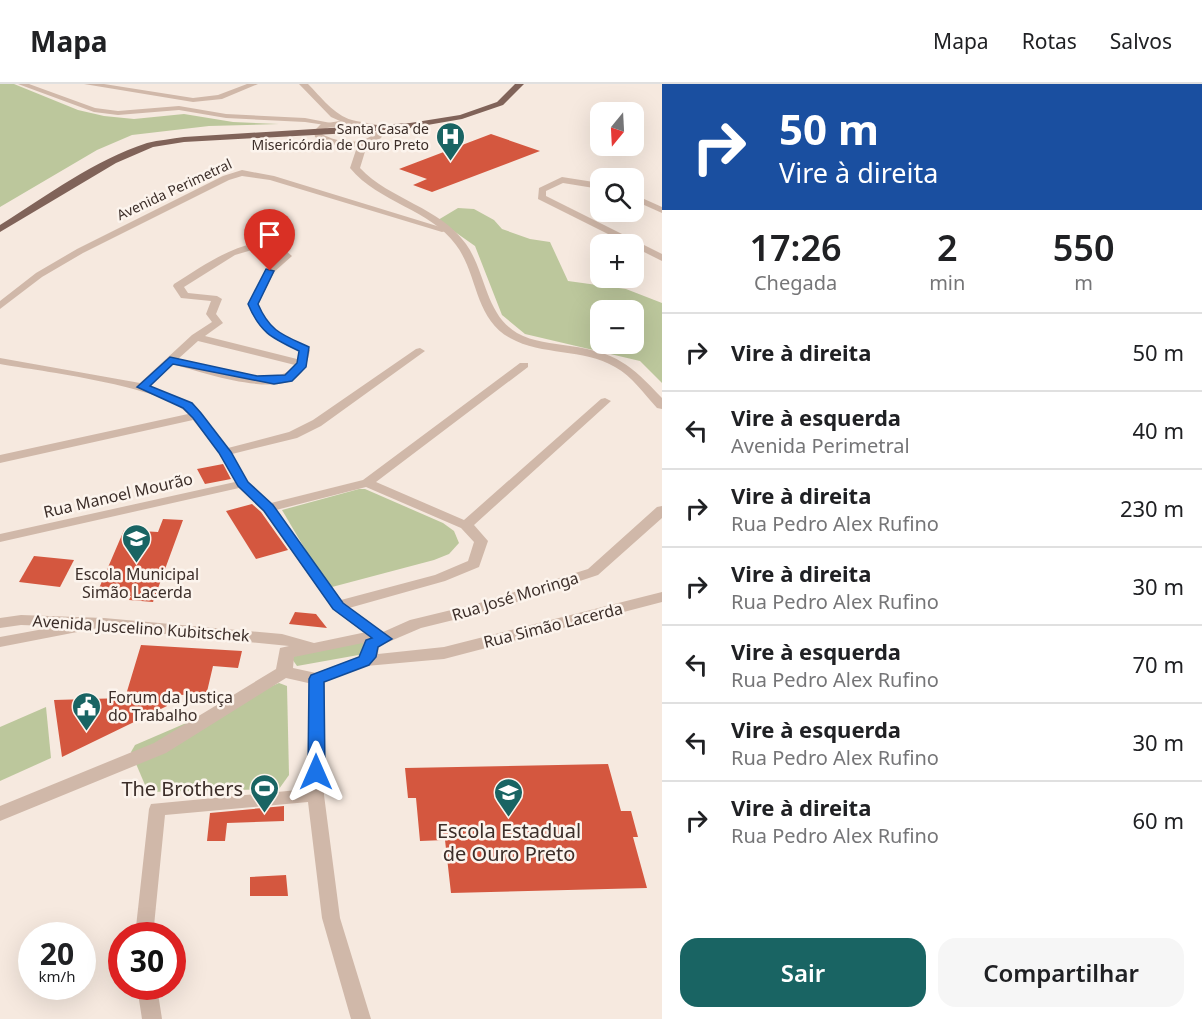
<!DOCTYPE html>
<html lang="pt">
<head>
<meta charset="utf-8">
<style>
  :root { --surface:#fff; --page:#f6f6f6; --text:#202124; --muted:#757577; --line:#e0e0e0; --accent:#196463 }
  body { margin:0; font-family:"Noto Sans",sans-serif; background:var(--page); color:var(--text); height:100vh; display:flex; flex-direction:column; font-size:22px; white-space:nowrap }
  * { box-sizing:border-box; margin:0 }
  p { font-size:20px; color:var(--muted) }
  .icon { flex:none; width:33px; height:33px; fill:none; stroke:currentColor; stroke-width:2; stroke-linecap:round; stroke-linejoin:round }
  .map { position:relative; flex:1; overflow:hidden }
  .drawer { display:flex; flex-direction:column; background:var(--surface); width:540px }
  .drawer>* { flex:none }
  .banner { background:#1a4fa0; color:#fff; overflow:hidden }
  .needle { width:39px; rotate:198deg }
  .fabs { position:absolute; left:590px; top:18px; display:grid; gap:12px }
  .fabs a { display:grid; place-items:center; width:54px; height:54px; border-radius:12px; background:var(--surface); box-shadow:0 6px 24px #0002; font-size:30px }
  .speed { position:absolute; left:18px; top:838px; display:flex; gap:12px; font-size:30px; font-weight:700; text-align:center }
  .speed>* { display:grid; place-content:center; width:78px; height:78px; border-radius:50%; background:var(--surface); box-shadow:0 6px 24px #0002; line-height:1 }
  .speed small { font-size:15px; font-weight:400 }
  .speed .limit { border:9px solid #d22; background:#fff; color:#111 }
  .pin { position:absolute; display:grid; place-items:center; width:51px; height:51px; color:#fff; margin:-62px -26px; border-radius:50% 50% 50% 0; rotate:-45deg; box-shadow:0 0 6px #0007 }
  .pin .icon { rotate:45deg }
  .me { position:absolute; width:66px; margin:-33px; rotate:0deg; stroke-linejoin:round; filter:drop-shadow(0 0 4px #0008) }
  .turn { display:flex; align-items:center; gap:21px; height:126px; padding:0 18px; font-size:27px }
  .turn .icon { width:78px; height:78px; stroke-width:2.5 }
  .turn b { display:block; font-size:42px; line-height:51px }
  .eta { display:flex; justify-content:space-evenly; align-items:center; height:102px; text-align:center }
  .eta b { font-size:36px; font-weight:600; line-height:42px }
  .button { display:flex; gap:12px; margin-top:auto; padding:12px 18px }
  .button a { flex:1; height:69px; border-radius:18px; background:var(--accent); color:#fff; font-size:24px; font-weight:600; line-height:69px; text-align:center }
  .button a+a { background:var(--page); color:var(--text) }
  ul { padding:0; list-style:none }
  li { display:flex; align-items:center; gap:18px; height:78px; padding:0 18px; border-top:2px solid var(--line) }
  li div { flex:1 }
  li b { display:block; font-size:22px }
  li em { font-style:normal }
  header { display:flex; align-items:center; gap:36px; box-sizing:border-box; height:84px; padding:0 30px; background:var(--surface); border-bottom:2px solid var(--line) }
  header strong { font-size:28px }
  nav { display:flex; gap:33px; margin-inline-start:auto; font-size:21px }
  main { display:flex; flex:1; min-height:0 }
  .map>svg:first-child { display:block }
</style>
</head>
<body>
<header>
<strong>Mapa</strong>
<nav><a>Mapa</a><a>Rotas</a><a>Salvos</a></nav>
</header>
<main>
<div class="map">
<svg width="662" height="935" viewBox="0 0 662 935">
  <rect width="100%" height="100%" fill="#f6e9df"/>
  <g fill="#bcc79c" fill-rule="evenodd">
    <path d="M0,0h14l64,26 26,6 30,3 50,-5 49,8 46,2 -70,2 -77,9 -35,15 -97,57z"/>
    <path d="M458,124l16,1 20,11 8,9 28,10 20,3 18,39 58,8 36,14v80l-22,-22 -115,-27 -23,-19 -27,-69 -37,-26zM600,226h33v34h-33z"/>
    <path d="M359,405h6l78,34 11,8 5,12 -10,11 -15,6 -102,27 -7,-4 -43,-73z"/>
    <path d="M359,556l6,4 -1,10 -67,12 -7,-10z"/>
    <path d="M279,599l8,3 2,89 -10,14 -131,3 -17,-40 4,-7z"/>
    <path d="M46,623l5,51 -51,23v-54z"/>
  </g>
  <g fill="#d4573f">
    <path d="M491,50l49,17 -108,41 -19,-7 14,-6 -28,-10z"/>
    <path d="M223,380l8,15 -26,5 -8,-15z"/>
    <path d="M252,420l9,8 27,38 -32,9 -30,-48z"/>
    <path d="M163,435l20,1 -30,82 -24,-2 2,-4 -34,-3 27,-63 34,2z"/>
    <path d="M34,472l40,4 -14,27 -41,-5z"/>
    <path d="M295,528l21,2 11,14 -38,-4z"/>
    <path d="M141,561l101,6 -4,17 -25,-2 -7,30 -43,-2 4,12 -105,51 -8,-57 71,-2z"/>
    <path d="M608,680l13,47h10l7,26h-5l14,51 -196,5 -6,-53 -25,1 -4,-43h-8l-3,-30z"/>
    <path d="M284,722v15l-57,2 -2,18h-18l3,-28z"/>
    <path d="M286,791l2,21h-38v-19z"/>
  </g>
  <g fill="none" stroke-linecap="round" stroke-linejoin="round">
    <g fill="#d0b8a9" fill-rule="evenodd">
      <path d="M18,0h11l66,24 23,3 61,-5 47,8 79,4 31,6 -4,2 -27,-4 -79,-4 -47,-8 -61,5 -24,-3z"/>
      <path d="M242,86l32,6 176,54 -8,2 -172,-52 -28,-4 -13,4 -146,73 -41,24 -42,32v-8l36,-28 41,-24 146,-73z"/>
      <path d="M562,93l38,6v6l-37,-6 -17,8v5l116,58v7l-124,-62 1,-11z"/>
      <path d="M633,110l29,13v6l-29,-13z"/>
      <path d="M262,158l17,3 13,11 -18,16 -16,33 8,15 11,11 33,19c-2,11 -5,21 -14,28 -25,18 -95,-6 -124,-14l-22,22 41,18 37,44 61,-16 24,-12 103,-71 4,-1 5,3 -104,75 -24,12 -65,16 15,28 24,21 92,-23 157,-117h8v4l-152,115 88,38 137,-121 4,-1 6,3 -137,124 14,16 -9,26 -34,14 -96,27 32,24 2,3 -2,3h-10l-38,-29 -70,-98 -24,-23 -239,54v-8l235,-52 -15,-29 -27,-33 -193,43v-8l188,-41c-23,-28 -149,-43 -188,-50v-6l140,25 52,-48 20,-13 -6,-8 5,-13 -30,-3 -8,-12 1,-2c29,-18 54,-37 88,-42zM262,163l10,2 9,7 -16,15 -17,34c12,24 27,35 51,46l-2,8 -92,-23 18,-13 -7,-9 6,-15 -5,-3 -29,-3 -4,-6 51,-32zM198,257l97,24c-19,27 -91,1 -117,-6zM366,403l95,41 13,14 -6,19 -33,14 -94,25 -65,-90z"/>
      <path d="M98,535l5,2 2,3 -2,3 -103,20v-10z"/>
      <path d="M317,590l5,1 3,4 -1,116 16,123 31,101h-20l-29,-101 -14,-116 -143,13 -12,121h-18l14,-127 2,-5 157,-15 1,-110 3,-4z"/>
      <path d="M137,903h20l5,32h-20z"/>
    </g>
    <g fill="#d0b8a9" fill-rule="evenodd">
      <path d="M84,0h20l89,14 25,-3 29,-11h11l-36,15 -29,3z"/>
      <path d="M299,0h9c13,13 26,31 44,36 11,3 22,3 33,7l1,2 -5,9 -14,7 -7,23c30,32 80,39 106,76 20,28 19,70 51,89 16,9 35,10 53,13 47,7 60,18 92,52v11l-5,-1c-13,-14 -25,-32 -42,-41 -32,-19 -73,-11 -105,-29 -36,-20 -32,-64 -54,-93 -26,-36 -77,-42 -106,-77l7,-21 -24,-2 -18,-8 -1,-6 7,-7 19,-3 -9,-4zM346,41l31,5c-12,17 -39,13 -55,4l5,-6z"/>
      <path d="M662,422v12l-64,57 -112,37 -65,16 -42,18 -1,8 66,-7 218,-55v10l-218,57 -78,7 -49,19 -31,-7 -120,75 -166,68v-15l154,-63 122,-74 4,-21 9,-2 -185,-18 -83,-3 -21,3v-10l21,-3 83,3 178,16 32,9 62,-13 7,2 27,-12 66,-16 112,-35 69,-62zM363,559l-2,12 -3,2 -42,16 -23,-5 1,-11z"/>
    </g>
    <path fill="#806359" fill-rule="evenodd" d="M515,0h9l-21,21 -41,14 -52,9 -59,5 -167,9 -31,5 -37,16 -116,69v-7c47,-29 94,-65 147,-82 12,-3 25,-4 37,-6l226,-14 50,-8 37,-13z"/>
  </g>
  <path fill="#1a73e8" stroke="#114b97" stroke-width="1.5" d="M266,185l8,2 -16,33c12,28 25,31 51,43l-3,20 -14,14 -18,3 -101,-20 -23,22 42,17 9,10 30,39 17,30 25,23 70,98 49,36 -14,8 -2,10 -7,8 -45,17 1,90 -9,6 -8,-6 1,-93 2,-4 48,-18 7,-17 6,-2 -39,-29 -69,-98 -26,-25 -19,-33 -26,-35 -10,-10 -46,-21 33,-30 87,19 28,-1 12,-12 2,-12c-27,-13 -39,-18 -51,-47z"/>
  <defs>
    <symbol id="hospital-pin" viewBox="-11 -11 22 30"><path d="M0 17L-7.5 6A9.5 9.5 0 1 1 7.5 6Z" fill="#196463" stroke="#fcf4ed"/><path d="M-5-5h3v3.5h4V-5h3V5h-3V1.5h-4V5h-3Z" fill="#fff"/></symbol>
    <symbol id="school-pin" viewBox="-11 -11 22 30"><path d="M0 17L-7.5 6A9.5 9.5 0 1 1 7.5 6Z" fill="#196463" stroke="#fcf4ed"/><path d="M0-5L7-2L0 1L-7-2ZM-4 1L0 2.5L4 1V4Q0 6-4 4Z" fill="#fff"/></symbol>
    <symbol id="civic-pin" viewBox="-11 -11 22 30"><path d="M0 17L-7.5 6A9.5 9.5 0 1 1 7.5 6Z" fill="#196463" stroke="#fcf4ed"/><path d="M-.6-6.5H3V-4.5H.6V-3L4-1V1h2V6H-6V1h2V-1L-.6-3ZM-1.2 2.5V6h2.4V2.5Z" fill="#fff"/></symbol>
    <symbol id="stadium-pin" viewBox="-11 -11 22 30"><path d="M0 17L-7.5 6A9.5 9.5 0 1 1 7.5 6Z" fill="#196463" stroke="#fcf4ed"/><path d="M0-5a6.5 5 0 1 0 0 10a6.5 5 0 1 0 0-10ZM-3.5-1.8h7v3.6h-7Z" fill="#fff"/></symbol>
  </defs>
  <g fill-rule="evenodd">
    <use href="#hospital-pin" x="434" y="36" width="33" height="45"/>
    <use href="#school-pin" x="120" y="438" width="33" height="45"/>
    <use href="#civic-pin" x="70" y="606" width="33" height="45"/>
    <use href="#stadium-pin" x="248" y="688" width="33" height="45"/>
    <use href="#school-pin" x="492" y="692" width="33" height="45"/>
  </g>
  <g text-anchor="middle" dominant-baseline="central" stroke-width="5" stroke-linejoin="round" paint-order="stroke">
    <g font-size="14" fill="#3c2e29" stroke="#fcf4ed" text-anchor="end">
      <text x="429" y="44">Santa Casa de<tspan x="429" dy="16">Misericórdia de Ouro Preto</tspan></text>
    </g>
    <g font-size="14" fill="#3c2e29" stroke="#fcf4ed">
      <text transform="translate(174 105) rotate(-25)">Avenida Perimetral</text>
    </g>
    <g font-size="16" fill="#3c2e29" stroke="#fcf4ed">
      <text transform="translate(118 411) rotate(-13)">Rua Manoel Mourão</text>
      <text transform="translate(515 512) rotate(-17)">Rua José Moringa</text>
      <text transform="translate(553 541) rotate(-14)">Rua Simão Lacerda</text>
      <text transform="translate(141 544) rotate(4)">Avenida Juscelino Kubitschek</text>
    </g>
    <g font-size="16" fill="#3c2e29" stroke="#fcf4ed">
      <text x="137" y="490">Escola Municipal<tspan x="137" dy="18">Simão Lacerda</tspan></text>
      <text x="108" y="613" text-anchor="start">Forum da Justiça<tspan x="108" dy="18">do Trabalho</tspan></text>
    </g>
    <g font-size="20" fill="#3c2e29" stroke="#fcf4ed" text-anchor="end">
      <text x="243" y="704">The Brothers</text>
      <text x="509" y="746" text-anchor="middle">Escola Estadual<tspan x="509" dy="23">de Ouro Preto</tspan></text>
    </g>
  </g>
</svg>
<div class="fabs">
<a><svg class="needle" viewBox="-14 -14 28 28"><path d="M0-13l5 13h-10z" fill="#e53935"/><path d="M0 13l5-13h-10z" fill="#757577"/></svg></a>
<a><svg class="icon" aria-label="search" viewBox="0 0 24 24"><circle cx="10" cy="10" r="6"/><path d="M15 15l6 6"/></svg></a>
<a>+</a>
<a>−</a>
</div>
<div class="speed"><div>20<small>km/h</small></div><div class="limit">30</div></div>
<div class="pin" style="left:270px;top:187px;background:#d93025"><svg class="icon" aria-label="arrive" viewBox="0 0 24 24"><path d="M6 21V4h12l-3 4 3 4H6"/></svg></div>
<svg class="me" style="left:316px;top:688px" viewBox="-20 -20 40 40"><path d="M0-17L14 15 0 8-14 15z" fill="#1a73e8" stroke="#fff" stroke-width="4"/></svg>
</div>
<section class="drawer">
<div class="banner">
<div class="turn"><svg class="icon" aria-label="right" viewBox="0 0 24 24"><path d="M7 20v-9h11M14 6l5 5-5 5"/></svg><div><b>50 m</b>Vire à direita</div></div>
</div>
<div class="eta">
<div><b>17:26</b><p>Chegada</p></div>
<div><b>2</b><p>min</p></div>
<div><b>550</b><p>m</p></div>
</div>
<ul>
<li><svg class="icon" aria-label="right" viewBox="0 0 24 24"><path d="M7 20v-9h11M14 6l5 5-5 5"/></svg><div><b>Vire à direita</b></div><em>50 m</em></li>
<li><svg class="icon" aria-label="left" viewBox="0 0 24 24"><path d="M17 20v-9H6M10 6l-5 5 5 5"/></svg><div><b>Vire à esquerda</b><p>Avenida Perimetral</p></div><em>40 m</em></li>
<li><svg class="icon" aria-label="right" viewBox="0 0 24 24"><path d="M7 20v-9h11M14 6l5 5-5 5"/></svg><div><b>Vire à direita</b><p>Rua Pedro Alex Rufino</p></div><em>230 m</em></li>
<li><svg class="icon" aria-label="right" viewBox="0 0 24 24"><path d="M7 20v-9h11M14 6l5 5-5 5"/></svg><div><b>Vire à direita</b><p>Rua Pedro Alex Rufino</p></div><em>30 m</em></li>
<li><svg class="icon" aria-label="left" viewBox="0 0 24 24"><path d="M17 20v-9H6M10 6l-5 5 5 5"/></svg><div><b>Vire à esquerda</b><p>Rua Pedro Alex Rufino</p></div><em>70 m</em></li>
<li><svg class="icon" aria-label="left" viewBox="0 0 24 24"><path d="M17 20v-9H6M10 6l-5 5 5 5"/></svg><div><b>Vire à esquerda</b><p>Rua Pedro Alex Rufino</p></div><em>30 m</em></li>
<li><svg class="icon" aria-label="right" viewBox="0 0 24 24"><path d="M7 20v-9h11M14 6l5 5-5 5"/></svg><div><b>Vire à direita</b><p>Rua Pedro Alex Rufino</p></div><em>60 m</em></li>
</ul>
<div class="button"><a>Sair</a><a>Compartilhar</a></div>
</section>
</main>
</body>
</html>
